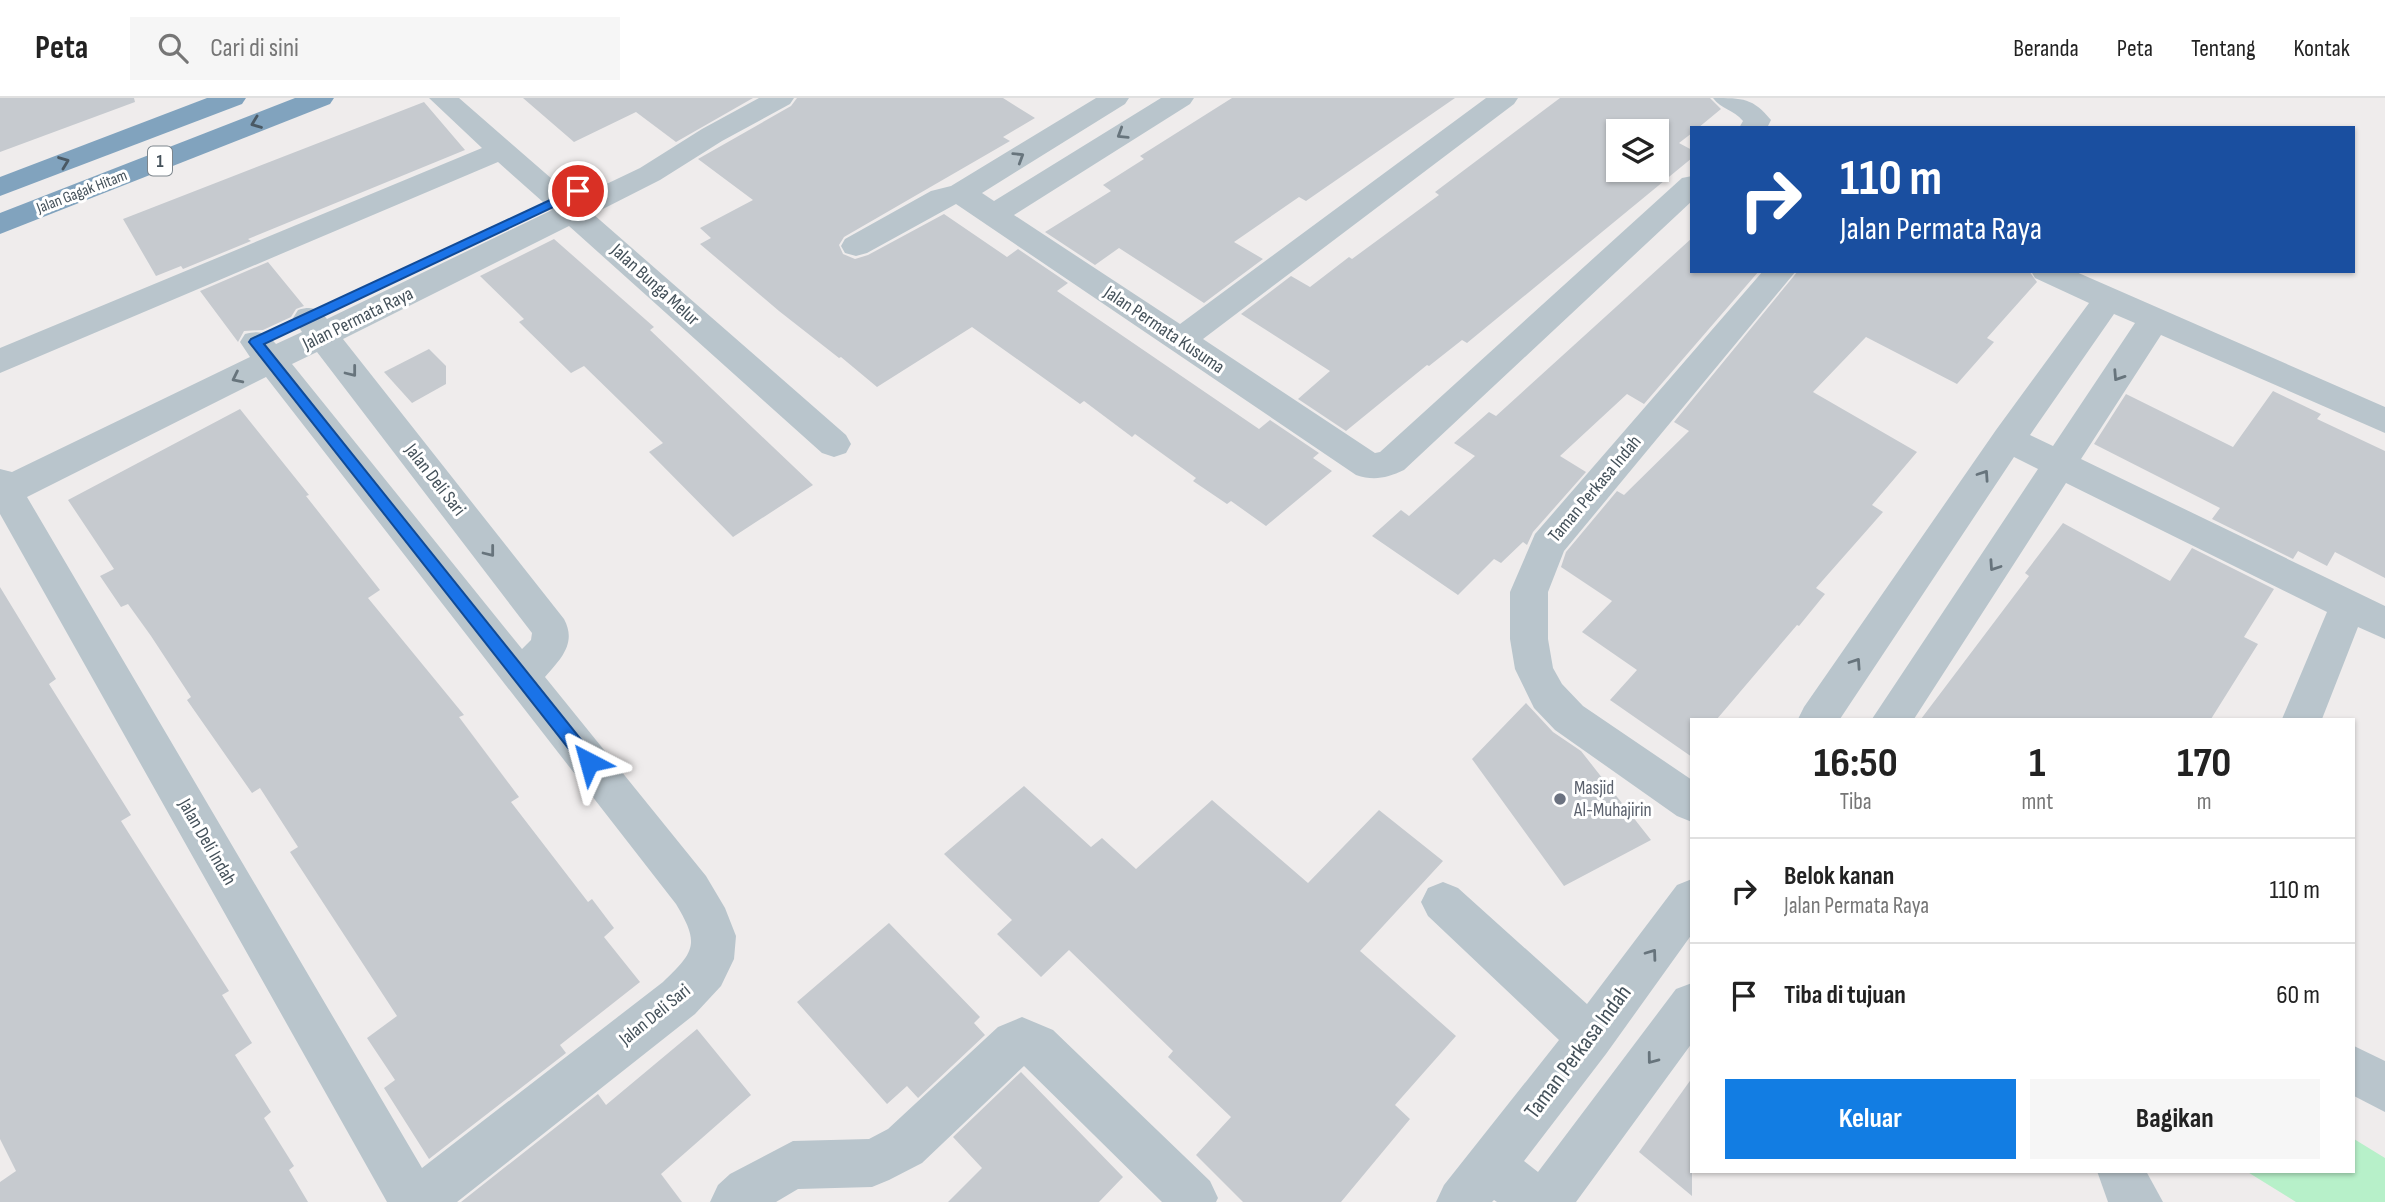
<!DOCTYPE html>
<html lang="id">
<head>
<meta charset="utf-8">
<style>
  :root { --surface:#fff; --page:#f6f6f6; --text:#222; --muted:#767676; --line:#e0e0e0; --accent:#127de3 }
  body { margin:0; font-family:"Sofia Sans Condensed",sans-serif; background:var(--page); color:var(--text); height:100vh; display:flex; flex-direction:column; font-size:26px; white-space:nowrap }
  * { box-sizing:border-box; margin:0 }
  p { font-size:23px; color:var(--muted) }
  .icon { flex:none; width:38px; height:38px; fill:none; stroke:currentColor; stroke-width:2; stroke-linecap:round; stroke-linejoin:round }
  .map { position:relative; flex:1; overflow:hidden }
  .panel { position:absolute; left:1690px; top:620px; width:665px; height:455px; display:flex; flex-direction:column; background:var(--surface); border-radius:0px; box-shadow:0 2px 5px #0004 }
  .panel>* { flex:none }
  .hud { position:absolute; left:1690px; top:28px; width:665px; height:147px; border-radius:0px; box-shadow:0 2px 5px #0004; background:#1a4fa0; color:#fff; overflow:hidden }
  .controls { position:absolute; left:1606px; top:21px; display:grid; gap:14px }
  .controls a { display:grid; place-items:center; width:63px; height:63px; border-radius:0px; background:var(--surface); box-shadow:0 2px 5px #0004; font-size:35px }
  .pin { position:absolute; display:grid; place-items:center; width:60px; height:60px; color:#fff; margin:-30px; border:4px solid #fff; border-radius:50%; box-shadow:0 2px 7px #0007 }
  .me { position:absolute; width:77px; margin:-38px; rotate:321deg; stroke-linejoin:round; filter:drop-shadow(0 0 5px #0008) }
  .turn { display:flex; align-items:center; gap:24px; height:147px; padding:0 35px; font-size:32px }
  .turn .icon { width:91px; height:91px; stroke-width:2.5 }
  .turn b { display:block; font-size:49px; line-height:60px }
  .eta { display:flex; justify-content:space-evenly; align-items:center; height:119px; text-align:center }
  .eta b { font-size:42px; font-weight:700; line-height:49px }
  .button { display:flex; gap:14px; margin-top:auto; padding:14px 35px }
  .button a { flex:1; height:80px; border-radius:0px; background:var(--accent); color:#fff; font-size:28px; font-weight:700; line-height:80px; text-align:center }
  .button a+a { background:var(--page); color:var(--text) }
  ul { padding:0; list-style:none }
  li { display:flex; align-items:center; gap:21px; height:105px; padding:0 35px; border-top:2px solid var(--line) }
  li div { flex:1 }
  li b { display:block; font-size:26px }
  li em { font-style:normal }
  header { display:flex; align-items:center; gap:42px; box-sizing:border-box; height:98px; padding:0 35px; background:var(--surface); border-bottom:2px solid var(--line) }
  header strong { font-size:33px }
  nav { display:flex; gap:38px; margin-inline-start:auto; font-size:24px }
  .search { width:490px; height:63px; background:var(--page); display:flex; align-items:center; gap:18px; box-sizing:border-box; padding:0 24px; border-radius:0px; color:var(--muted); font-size:26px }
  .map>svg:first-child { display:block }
</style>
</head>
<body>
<header>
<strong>Peta</strong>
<div class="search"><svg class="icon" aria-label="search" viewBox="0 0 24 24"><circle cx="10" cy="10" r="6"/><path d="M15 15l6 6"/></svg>Cari di sini</div>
<nav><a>Beranda</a><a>Peta</a><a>Tentang</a><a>Kontak</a></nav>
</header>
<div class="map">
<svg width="2385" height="1104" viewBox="0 0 2385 1104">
  <rect width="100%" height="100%" fill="#efecec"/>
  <path fill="#b7f0c9" d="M2354,1041l31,19v44h-89l-50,-31h108z"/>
  <g fill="#c6cacf" fill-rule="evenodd">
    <path d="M0,0h134l1,4 -135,50z"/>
    <path d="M523,0h230l-77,44 -40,-30 -62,30z"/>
    <path d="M797,0h206l32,20 -32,19 7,4 -166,96 -5,8 4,9 12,5 13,-4 76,-41 63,43 11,-8 50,34 -11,8 202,138 11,-9 49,33 -6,5 19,13 -66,55 -35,-25 -4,3 -34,-23 3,-3 -61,-44 -3,3 -48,-36 -4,3 -108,-77 -95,60 -36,-30 -2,1 -60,-47 -79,-67 11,-6 -11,-10 53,-28 -55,-41 93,-53z"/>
    <path d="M1232,0h223l-149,103 -7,-4 -65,45 29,17 -59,44 -85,-55 -24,17 -50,-33 66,-41 -8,-6 41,-26 -4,-3z"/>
    <path d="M1560,0h150l11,11 -23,19h-6v5l-13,10 13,7v8l-225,185 -5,-3 -33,26 -2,-1 -81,66 -48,-32 32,-28 -89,-57 50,-38 19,11 39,-30 3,2 87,-64 -4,-3zM1619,33h38v39h-38z"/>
    <path d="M424,4l41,48 -217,89 3,2 -68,28 -2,-3 -25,10 -33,-57z"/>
    <path d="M1692,140v33h67l-115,133 -17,-10 -67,62 26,16 -53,60 -6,13 -4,-3 -22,21 -7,-4 -36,36 -86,-59 29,-26 8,6 66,-60 -21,-13 35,-31 7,4z"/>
    <path d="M554,141l100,88 -4,3 163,155 -80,52 -84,-85 14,-9 -79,-77 -13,7 -52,-51 5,-3 -44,-43z"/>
    <path d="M268,164l36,44 -8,3 -5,8 -28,13 -19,1 -6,11 -38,-51z"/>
    <path d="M1798,173h231l8,11 -50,56 7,4 -37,42 -91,-47 -53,55 104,60 -45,53 11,7 -67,76 9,6 -26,32 -2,-1 -80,94h-25v38l-82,-57 27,-30 -55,-38 30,-31 -51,-34 5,-15 51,-61 7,4 65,-64 -15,-9z"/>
    <path d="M429,251l17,17v18l-34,19 -28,-31z"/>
    <path d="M2273,293l48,23 -4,5 68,32v127l-50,-26 -8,14 -29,-15 -5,8 -81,-40 8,-11 -126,-64 32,-50 107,53z"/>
    <path d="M240,311l69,86 -3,1 74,94 -12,8 96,117 -5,2 60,80 -8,5 77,100 4,-3 22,29 -10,9 36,45 -80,63 6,8 -137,106 -45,-71 11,-8 -28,-42 30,-22 -107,-164 8,-5 -38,-59 -8,5 -65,-93 4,-3 -40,-61 -23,-32 -7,3 -21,-31 14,-7 -46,-69z"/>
    <path d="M2063,425l107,58 22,-33 82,41 -30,48 14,7 -47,75h-290l108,-143 -4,-3z"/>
    <path d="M0,489l56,92 -7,5 82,131 -10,6 108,170 -7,4 30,48 -17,12 36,57 -7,6 30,48 -5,4 19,32h-308v-20l16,-11 -16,-32z"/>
    <path d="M1526,605l27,29 28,19 70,89 -87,46 -92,-127z"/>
    <path d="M1024,688l67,61 11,-9 34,31 76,-69 96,83 71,-73 64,51 -83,90 96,85 -61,69 15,14 -69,83h-98l-47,-47 35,-38 -63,-60 5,-6 -104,-101 -28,27 -44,-43 15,-14 -68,-66z"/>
    <path d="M889,825l91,94 -6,6 11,12 -67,63 -11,-12 -20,18 -90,-102z"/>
    <path d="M697,931l54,66 -90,79 21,28h-221l137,-108 8,11z"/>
    <path d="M1021,974l102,105 -24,25h-151l34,-34 -29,-31z"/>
    <path d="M1692,980v118l-53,-44z"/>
  </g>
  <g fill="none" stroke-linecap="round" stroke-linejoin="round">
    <g fill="#b9c5cc" fill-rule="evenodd">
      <path d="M429,0h30l116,101 65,-31 62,-39 57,-31h35l-4,6 -68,37 -62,39 -67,34 253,221 5,9 -5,9 -12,4 -12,-4 -253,-227 -226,113 221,280c13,24 -3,40 -19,58l161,199 19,32 11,28 -2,23 -13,27 -26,28 -238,188h-70l-387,-688v-45l12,3 238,-115 -10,-15 5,-8c15,-4 21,-2 31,10l26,-12 -9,-14 5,-8c14,-4 20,-2 29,9l225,-109 -54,-48 -498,211v-25l482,-200zM317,254l215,281 -1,7 -9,9 -230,-285zM266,279l410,527c24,40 19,47 -13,78l-241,186 -395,-671z"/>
      <path d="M1096,0h33l-4,6 -143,89 12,8 167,-103h33l-4,6 -176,111 166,109 306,-226h32l-4,6 -311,235 172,114 5,-1 302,-274 10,-2v25l-288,269c-17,8 -30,11 -48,5l-400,-271 -89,49 -11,3 -11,-3 -4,-7 4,-7 86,-48 20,-5z"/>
      <path d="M1713,0c30,0 40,0 58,22l-4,8h-28l4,-7c-9,-11 -22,-12 -30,-23z"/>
      <path d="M1763,173h33l-232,280 -16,41v47l5,29 9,16 21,22 109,74v42l-15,-6 -122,-86 -21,-22 -19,-39 -5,-30v-47l25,-58z"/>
      <path d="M2031,173h43l311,136v26l-224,-98 -80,124 304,147v33l-27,-12 -36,92h-40l45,-107 -261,-129 -152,236h-42l166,-250 -24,-12 -174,262h-42l6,-12 192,-277 93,-127 -54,-25zM2114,216l21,9 -82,123 -23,-11z"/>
      <path d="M1692,781v55l-86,120 -82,107 14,11 138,-183 16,-6v60l-116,159h-79l-3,-2 -2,2h-56l8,-17 115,-145 -131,-124 -7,-14 7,-14 15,-6 15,6 129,116 90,-119z"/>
      <path d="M1022,919l31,13 157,151 8,17 -2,4h-54l-138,-136 -102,97 -33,17 -17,7 -74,2 -22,13h-66l8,-17 12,-11 63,-33 76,-2 19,-10 110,-102z"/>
      <path d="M2354,948l31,15v51l-31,-16z"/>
      <path d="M2097,1073h49l17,31h-55z"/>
    </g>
    <g fill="#81a3be" fill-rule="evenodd">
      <path d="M207,0h39l-4,6 -242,92v-19z"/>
      <path d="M295,0h39l-4,6 -330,130v-21z"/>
    </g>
  </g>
  <defs><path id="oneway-chevron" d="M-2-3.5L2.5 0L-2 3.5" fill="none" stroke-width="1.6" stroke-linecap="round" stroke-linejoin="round" transform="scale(1.75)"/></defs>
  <g stroke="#4a5964">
    <use href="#oneway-chevron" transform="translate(256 25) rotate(159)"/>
    <use href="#oneway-chevron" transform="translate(64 64) rotate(-21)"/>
  </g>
  <g stroke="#67747c">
    <use href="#oneway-chevron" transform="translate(1122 36) rotate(148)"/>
    <use href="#oneway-chevron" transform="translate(1019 59) rotate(-32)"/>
    <use href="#oneway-chevron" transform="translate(352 274) rotate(52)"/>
    <use href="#oneway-chevron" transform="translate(2118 278) rotate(123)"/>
    <use href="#oneway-chevron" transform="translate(237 280) rotate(154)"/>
    <use href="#oneway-chevron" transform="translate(1984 377) rotate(-56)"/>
    <use href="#oneway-chevron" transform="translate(490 454) rotate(52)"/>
    <use href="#oneway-chevron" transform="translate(1994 468) rotate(124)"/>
    <use href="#oneway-chevron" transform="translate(1856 565) rotate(-56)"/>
    <use href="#oneway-chevron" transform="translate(1652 856) rotate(-54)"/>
    <use href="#oneway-chevron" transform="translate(1652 961) rotate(127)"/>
  </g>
  <path fill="#1a73e8" stroke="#114b97" stroke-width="2" d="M578,89l6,4 -1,2 -319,151 331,413 2,5 -2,5 -6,2 -6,-2 -334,-425 2,-3z"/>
  <circle fill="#6b7280" stroke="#fff" stroke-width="2.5" cx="1560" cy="701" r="7"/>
  <g text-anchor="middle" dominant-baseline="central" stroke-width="6" stroke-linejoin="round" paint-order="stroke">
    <g font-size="16" fill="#44515a" stroke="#fff">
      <text transform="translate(82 94) rotate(-21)">Jalan Gagak Hitam</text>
    </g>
    <rect fill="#fff" stroke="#7c858c" stroke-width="2" x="148" y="48.5" width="24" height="29" rx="5"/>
    <g font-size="18" font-weight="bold" fill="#44515a">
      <text x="160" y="63">1</text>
    </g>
    <g font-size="19" fill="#44515a" stroke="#fff">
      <text transform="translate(655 187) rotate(42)">Jalan Bunga Melur</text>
      <text transform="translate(358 221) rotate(-26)">Jalan Permata Raya</text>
      <text transform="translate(1164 232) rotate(34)">Jalan Permata Kusuma</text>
      <text transform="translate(435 382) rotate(52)">Jalan Deli Sari</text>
      <text transform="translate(1595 391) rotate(-50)">Taman Perkasa Indah</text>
      <text transform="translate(207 744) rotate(60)">Jalan Deli Indah</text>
      <text transform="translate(655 917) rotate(-39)">Jalan Deli Sari</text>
    </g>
    <g font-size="19" fill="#5b616d" stroke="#fff" text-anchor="start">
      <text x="1574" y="690">Masjid<tspan x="1574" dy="22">Al-Muhajirin</tspan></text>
    </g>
    <g font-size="23" fill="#44515a" stroke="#fff">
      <text transform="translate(1578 954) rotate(-53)">Taman Perkasa Indah</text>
    </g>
  </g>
</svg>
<div class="controls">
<a><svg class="icon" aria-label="layers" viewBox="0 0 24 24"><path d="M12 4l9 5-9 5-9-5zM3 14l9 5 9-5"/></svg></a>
</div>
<div class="pin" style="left:578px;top:93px;background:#d93025"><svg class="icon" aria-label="arrive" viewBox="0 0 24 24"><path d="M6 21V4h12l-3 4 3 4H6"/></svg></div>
<svg class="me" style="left:589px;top:664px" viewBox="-20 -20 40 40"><path d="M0-17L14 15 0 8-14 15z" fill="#1a73e8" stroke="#fff" stroke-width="4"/></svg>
<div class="hud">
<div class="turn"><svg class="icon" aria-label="right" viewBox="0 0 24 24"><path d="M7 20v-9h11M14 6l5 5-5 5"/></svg><div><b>110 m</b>Jalan Permata Raya</div></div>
</div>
<section class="panel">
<div class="eta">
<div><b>16:50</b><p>Tiba</p></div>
<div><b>1</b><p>mnt</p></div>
<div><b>170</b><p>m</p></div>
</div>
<ul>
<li><svg class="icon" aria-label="right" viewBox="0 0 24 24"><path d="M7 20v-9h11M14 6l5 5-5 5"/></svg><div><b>Belok kanan</b><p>Jalan Permata Raya</p></div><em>110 m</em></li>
<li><svg class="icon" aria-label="arrive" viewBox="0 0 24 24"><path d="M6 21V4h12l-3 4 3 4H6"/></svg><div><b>Tiba di tujuan</b></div><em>60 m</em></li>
</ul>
<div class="button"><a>Keluar</a><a>Bagikan</a></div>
</section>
</div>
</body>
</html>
